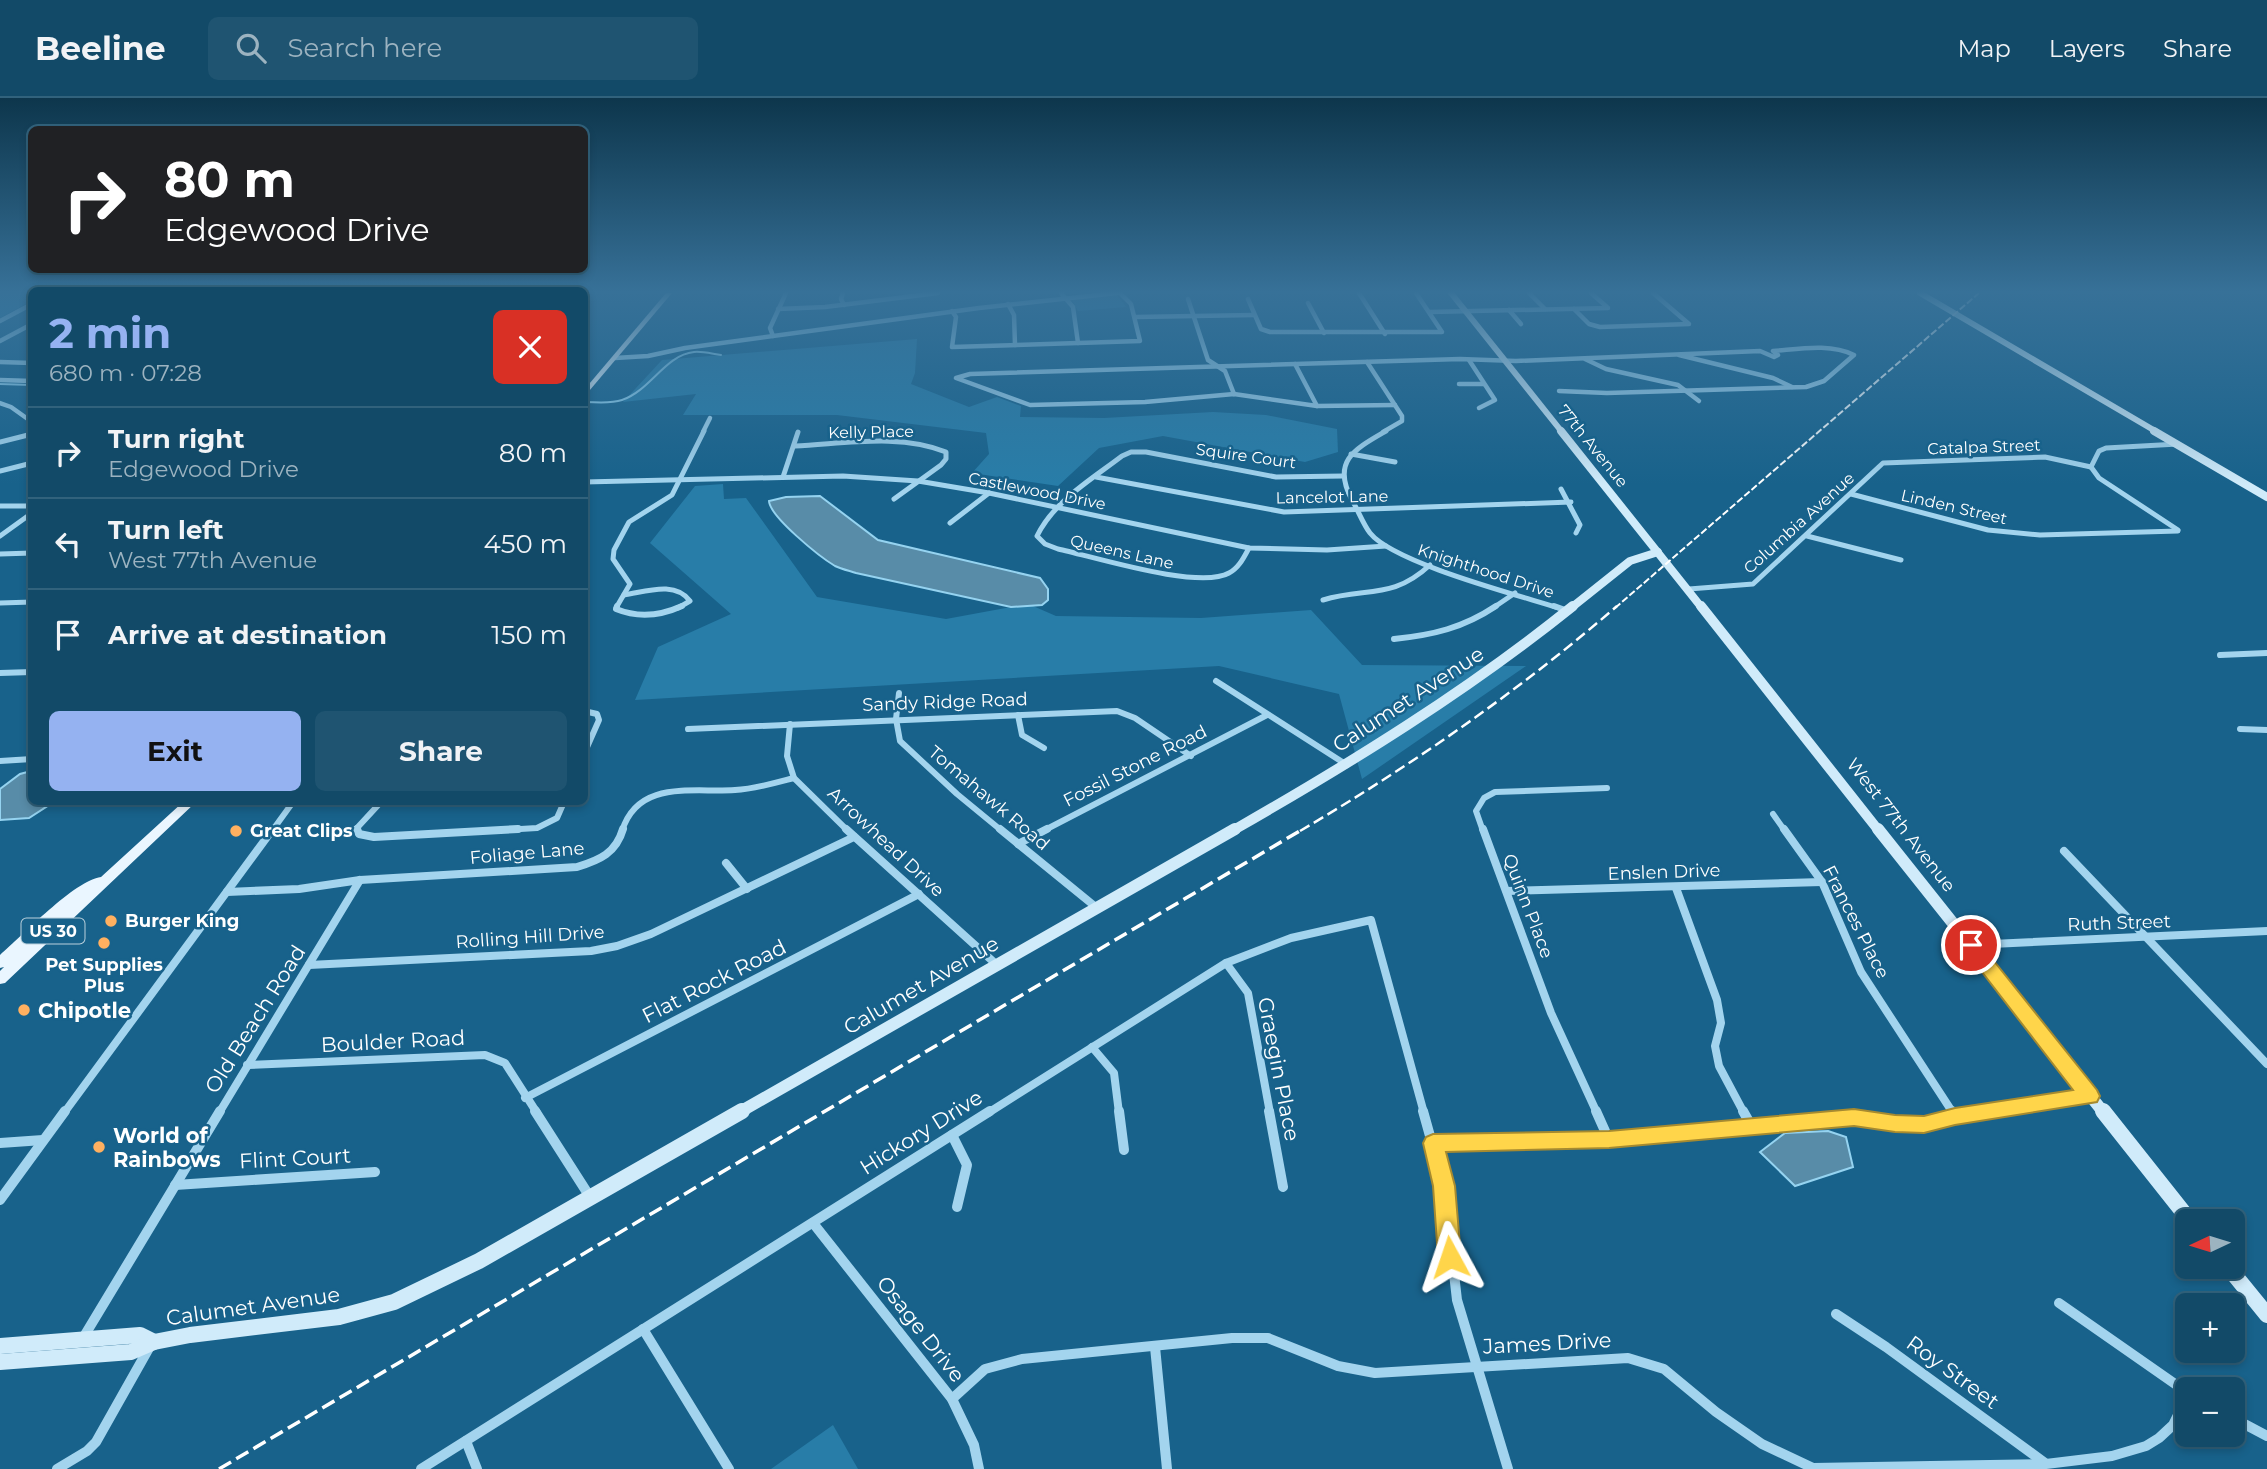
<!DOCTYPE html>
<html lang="en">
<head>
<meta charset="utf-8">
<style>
  :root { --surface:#124a68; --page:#1f5471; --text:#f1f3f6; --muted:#9cb3c0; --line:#31627c; --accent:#95b2f1 }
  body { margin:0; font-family:Montserrat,sans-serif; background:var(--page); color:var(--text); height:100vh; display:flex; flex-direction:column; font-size:26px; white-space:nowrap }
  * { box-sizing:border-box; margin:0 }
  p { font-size:23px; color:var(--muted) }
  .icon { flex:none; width:38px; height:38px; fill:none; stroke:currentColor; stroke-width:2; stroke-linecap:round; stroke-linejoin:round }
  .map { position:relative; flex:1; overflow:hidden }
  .drawer { position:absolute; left:28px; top:189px; width:560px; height:518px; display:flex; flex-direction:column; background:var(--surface); border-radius:10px; box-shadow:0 4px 10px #0003,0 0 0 2px var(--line) }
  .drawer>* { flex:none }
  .top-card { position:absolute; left:28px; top:28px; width:560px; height:147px; border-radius:10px; box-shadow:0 4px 10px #0003,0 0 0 2px var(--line); background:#202124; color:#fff; overflow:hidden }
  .needle { width:46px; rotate:266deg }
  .tools { position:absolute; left:2175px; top:1111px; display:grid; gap:14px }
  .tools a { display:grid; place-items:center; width:70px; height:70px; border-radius:10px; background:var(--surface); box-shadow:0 4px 10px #0003,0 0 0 2px var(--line); font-size:35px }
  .pin { position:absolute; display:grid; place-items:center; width:60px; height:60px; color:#fff; margin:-30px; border:4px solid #fff; border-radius:50%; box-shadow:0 2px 7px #0007 }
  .me { position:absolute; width:77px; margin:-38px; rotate:355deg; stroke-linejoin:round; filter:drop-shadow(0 0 5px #0008) }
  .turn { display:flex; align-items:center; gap:24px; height:147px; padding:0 21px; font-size:32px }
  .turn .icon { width:91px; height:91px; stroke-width:2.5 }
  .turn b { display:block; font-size:49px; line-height:60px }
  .round { display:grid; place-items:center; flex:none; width:74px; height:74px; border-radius:10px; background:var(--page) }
  .overview { display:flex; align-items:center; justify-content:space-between; height:119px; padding:0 21px }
  h1 { font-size:42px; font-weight:700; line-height:52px; color:var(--accent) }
  .button { display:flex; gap:14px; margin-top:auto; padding:14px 21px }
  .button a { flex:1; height:80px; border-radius:10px; background:var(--accent); color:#111; font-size:28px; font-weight:700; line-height:80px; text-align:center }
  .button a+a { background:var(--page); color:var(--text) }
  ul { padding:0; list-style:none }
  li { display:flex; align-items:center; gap:21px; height:91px; padding:0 21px; border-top:2px solid var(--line) }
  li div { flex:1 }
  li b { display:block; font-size:26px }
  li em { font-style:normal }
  header { display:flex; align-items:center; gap:42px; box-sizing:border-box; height:98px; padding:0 35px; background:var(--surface); border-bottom:2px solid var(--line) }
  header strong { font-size:33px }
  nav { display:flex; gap:38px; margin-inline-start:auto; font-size:24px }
  .search { width:490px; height:63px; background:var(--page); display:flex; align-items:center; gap:18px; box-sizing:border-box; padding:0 24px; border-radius:10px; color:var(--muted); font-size:26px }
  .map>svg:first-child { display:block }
</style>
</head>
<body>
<header>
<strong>Beeline</strong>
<div class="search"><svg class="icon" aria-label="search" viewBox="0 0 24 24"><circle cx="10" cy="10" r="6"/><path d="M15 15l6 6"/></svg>Search here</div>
<nav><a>Map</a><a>Layers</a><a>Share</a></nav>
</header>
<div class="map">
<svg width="2267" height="1371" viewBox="0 0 2267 1371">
  <rect width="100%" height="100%" fill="#18628b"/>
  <g fill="#287da8">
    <path d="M0,195h31v8l-31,17z"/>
    <path d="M1117,197l9,12 -48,4 -6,-11z"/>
    <path d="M917,241l-2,34 -4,11 58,23 28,-10 24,9 -1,11 84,1 109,-6 53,3 71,14 1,23 -33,10 -142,-26 -64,12 -41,38 -86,-13 17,-19 -3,-21 -149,-18h-154l13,-21 -73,8 39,-42z"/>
    <path d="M723,386l1,15 22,-1 71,99 129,22 65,-12 22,-1 23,10 145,2 110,-8 51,55 164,1 -164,113 -23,-85 -120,-28 -584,34 23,-53 73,-33 -81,-71 45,-57z"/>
    <path d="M833,1327l25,44h-87z"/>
  </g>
  <g fill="#588ca8" stroke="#95d3f0" stroke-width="2">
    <path d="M820,398l58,44 162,38 8,11v11l-6,5 -31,2 -155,-34c-6,-2 -15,-4 -21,-7 -15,-9 -65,-49 -66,-65l17,-4z"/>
    <path d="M31,673l1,31h18l-1,3 -20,13 -29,2v-31l20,-15z"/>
    <path d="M1828,1033l18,6 7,30 -58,19 -35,-34 25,-19z"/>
  </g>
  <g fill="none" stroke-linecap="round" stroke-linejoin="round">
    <g stroke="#95d3f0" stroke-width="2">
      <path d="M0,286l32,1"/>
      <path d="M584,304c13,0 26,2 38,-2 29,-10 43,-45 72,-48 8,-1 19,2 27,3"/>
    </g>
    <g stroke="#a3d4ee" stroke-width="4.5">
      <path d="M843,195l-2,6 3,6"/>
      <path d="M1061,195l12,14 5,36"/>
      <path d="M1359,195l26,41"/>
      <path d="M1529,195l16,16"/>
      <path d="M1591,195l16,14"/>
      <path d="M1188,201l20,61 17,11 9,23"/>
      <path d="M1248,201l13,30 9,3h172l-26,-39"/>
      <path d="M1308,205l16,30"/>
      <path d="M1008,206l6,11 1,30"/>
      <path d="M778,211l47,-2 113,-14"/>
      <path d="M1574,211l15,15 11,3 89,-3 -36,-31"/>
      <path d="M1509,212l12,14"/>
      <path d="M952,213l4,6 -4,30 188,-6 -9,-37 -11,-11"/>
      <path d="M1430,214l178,-4"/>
      <path d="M1135,219l119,-2"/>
      <path d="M0,223l32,-17"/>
      <path d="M773,238l-3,-8 16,-35"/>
      <path d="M0,243l32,-17"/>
      <path d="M1679,257l94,23 19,9"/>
      <path d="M615,260l33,-2 37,-8 294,-40 138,-15"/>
      <path d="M1585,261l21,10 72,16 21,16"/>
      <path d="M1469,262l26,40 -16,8"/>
      <path d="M0,264l32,1"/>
      <path d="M1367,264l35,54v5l-19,11"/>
      <path d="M1295,266l22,42"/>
      <path d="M0,282l32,1"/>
      <path d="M1459,286h25"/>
      <path d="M0,305l11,4 21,15"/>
      <path d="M1395,307l-78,1 -83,-12 -89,8 -115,3 -74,-27 14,-4 490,-15 56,2 244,-10 14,6 4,-2 -5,-4c26,-2 57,-8 81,4l-30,26 -18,6 -199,6 -48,-2"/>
      <path d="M703,334l7,-14"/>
    </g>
    <g stroke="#a3d4ee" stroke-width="5">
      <path d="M1386,333c-31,18 -55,30 -34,69 6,10 11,24 18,33 24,30 148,62 189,75"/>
      <path d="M0,344l32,-8"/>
      <path d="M795,348c48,-2 105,-13 151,6v7l-5,6 -47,34"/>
      <path d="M1351,356l44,8"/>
      <path d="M2091,369l8,11 79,52"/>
      <path d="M2091,369l8,-16 7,-3 72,-4"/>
      <path d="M0,373l32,-8"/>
      <path d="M783,379l15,-45"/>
      <path d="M1096,379l188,35 287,-10"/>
      <path d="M584,384l259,-6 75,5 71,12 260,55 78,2 59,-4"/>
      <path d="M1561,391l19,36 -4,8"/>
      <path d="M1851,396l137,36 52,5 138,-4"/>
      <path d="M0,408h32"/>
      <path d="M950,425l39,-30"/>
      <path d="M0,438l32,-23"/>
      <path d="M1807,438l94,24"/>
      <path d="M1249,450c-5,9 -10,20 -20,25 -30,17 -134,-16 -171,-24l-13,-5 -8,-8c17,-35 55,-57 85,-80l9,-4h15l130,25 67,-1"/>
      <path d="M0,456l32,-1"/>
      <path d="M1689,491l64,-5 130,-121 162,-6 46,10"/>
      <path d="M624,497c21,-3 51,-15 66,6l-12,7"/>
      <path d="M1323,502c44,-13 69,0 107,-35"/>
      <path d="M0,505l32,-1"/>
      <path d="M616,510l14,-24 -17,-25 1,-9 15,-28 43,-27 32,-64"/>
      <path d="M1493,510l22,-15"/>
    </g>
    <g stroke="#a3d4ee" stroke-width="6">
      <path d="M617,508l-1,3c22,9 44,7 66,-3"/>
      <path d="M1554,508l14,5"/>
      <path d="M1394,541c39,-4 69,-11 102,-33"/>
      <path d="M2220,557l47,-2"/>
      <path d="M0,575l32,-1"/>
      <path d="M1216,583l131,84"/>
      <path d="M899,595l-3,26 4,22 57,53 45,37"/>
      <path d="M584,613l13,3 2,6 -15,34"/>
      <path d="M1018,617l4,20 22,13"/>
      <path d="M790,626l-3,32 7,22 54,53"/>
      <path d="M688,631l429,-18 18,7 56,38"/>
      <path d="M2240,631l27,1"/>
      <path d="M0,663l32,-2"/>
      <path d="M1773,716l12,17"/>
      <path d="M272,733l21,-29"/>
      <path d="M358,733l-1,-3 24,-26"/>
      <path d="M486,733l51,-3 20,-10 7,-16"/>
      <path d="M622,733c16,-52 71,-38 113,-41 20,-1 40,-7 59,-12"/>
      <path d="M1043,733l224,-116"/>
      <path d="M1483,733l-7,-20 8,-13 11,-6 112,-4"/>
    </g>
    <g stroke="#a3d4ee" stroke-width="8">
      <path d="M357,731l2,5 15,3 144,-8"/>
      <path d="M846,731l151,136"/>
      <path d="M1000,731l97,79"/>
      <path d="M1483,731l68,184 46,100"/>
      <path d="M1784,731l38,53 39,90 92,141"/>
      <path d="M1018,746l29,-15"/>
      <path d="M2064,753l203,213"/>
      <path d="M726,765l21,26"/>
      <path d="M1676,790l41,112 4,23 -6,23 4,20 25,47"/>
      <path d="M1507,793l315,-9"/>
      <path d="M227,794l72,-3 61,-9 217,-13c23,-7 39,-14 46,-38"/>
      <path d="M1971,847l296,-14"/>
      <path d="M1226,865l22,30 22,120"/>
      <path d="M309,867l282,-14 26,-5 34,-12 203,-97"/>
      <path d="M1092,949l22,26 5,40"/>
      <path d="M247,967l238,-10 20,8 32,50"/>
      <path d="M525,1000l394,-204"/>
      <path d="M64,1015l209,-284"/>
      <path d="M219,1015l141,-233"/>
      <path d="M988,1015l238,-150 65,-25 80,-18 53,193"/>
      <path d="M1977,1015l112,-17"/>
    </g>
    <g stroke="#a3d4ee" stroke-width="10">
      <path d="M535,1013l55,86"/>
      <path d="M1119,1013l5,39"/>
      <path d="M1269,1013l14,76"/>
      <path d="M1423,1013l21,75 13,114 51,169"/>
      <path d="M1596,1013l13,29"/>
      <path d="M1743,1013l9,16"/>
      <path d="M1952,1013l3,5"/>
      <path d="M952,1037l15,30 -10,42"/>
      <path d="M0,1045l43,-3"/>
      <path d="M1433,1045l176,-3 245,-22 41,6h29l64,-13"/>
      <path d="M175,1087l200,-13"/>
      <path d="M0,1102l65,-89"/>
      <path d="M813,1125l139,176 22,46 5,24"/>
      <path d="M2059,1205l129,90"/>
      <path d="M1836,1216l50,33 159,116"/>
      <path d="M643,1231l86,140"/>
      <path d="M83,1240l137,-227"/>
      <path d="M1155,1249l12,122"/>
      <path d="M952,1301l33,-30 37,-10 210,-21h36l70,28 37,7 253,-15 36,11 52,43 46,32 51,24 233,-4 66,-8 34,-10 13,-8 14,-13 15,-30"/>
      <path d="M2233,1320l34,18"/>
      <path d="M466,1343l11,28"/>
      <path d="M57,1371l30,-18 9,-9 53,-94"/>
      <path d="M421,1371l569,-358"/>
    </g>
    <g stroke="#d0ebfa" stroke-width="6">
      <path d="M1451,195l111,139"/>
      <path d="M1920,195l237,139"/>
    </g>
    <g stroke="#d0ebfa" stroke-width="8">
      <path d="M1561,333l141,177"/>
      <path d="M2154,333l113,66"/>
      <path d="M1571,510l59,-47 28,-9"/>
    </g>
    <g stroke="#d0ebfa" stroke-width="10">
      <path d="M1701,508l178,225"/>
      <path d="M1232,733c119,-68 234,-139 341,-225"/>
    </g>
    <g stroke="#d0ebfa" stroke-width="12">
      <path d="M1878,731l226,284"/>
      <path d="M738,1015l497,-284"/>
    </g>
    <g stroke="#d0ebfa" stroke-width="16">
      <path d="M2103,1013l88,111"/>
      <path d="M2228,1169l39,48"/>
      <path d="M0,1248l140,-11 14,7"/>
      <path d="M0,1264l131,-10 23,-10 36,-7 149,-18 55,-15 85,-41 263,-150"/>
    </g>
    <g fill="#eaf6ff" fill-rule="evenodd">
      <path d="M666,195h6l-88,104v-7z"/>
      <path d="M183,704h13l-191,181 -5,1v-13l4,-4 -4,1v-13c22,-19 75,-75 101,-78z"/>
    </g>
    <path stroke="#fff" stroke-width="2" stroke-dasharray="7 2.5" stroke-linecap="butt" d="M1615,510l364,-315"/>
    <path stroke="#fff" stroke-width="2.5" stroke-dasharray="11 5" stroke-linecap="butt" d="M1300,733c112,-66 219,-140 317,-225"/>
    <path stroke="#fff" stroke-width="3.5" stroke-dasharray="14 6" stroke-linecap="butt" d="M219,1371l1084,-640"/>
  </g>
  <linearGradient id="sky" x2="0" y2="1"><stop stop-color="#0d364c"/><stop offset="0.5" stop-color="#377198"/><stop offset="1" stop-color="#377198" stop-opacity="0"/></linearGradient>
  <rect width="2267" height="387" fill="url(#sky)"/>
  <path fill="#ffd54a" stroke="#a68a30" stroke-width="2" d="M1971,841l7,2 119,149 3,6 -3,6 -142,23 -31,8 -29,-1 -41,-6 -245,22 -163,4 9,34 6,71 -3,8 -8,3 -9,-3 -3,-8 -5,-71 -10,-43 3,-6 7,-3 176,-3 245,-22 41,6 29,1 31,-8 118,-18 -108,-140 -3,-5 3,-4z"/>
  <g fill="#ffb060" stroke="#18628b" stroke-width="2.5">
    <circle cx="236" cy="733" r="7"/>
    <circle cx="111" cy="823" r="7"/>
    <circle cx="104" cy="845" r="7"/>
    <circle cx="24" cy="912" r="7"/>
    <circle cx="99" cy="1049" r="7"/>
  </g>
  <g text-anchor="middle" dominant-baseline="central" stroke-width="5" stroke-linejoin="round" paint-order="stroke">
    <g font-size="16" fill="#fff" stroke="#18628b">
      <text transform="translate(871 334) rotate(-1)">Kelly Place</text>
      <text transform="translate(1593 348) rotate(51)">77th Avenue</text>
      <text transform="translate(1984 349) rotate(-2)">Catalpa Street</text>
      <text transform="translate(1246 358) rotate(8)">Squire Court</text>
      <text transform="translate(1037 393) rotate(11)">Castlewood Drive</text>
      <text transform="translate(1332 399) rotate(-1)">Lancelot Lane</text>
      <text transform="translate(1954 409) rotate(13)">Linden Street</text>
      <text transform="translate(1799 425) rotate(-42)">Columbia Avenue</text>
      <text transform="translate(1122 454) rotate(13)">Queens Lane</text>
      <text transform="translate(1486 473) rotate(18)">Knighthood Drive</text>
    </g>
    <rect fill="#18628b" stroke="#bad0dc" stroke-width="2" x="21.5" y="820.5" width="63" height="25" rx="5"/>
    <g font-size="16" font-weight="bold" fill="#fff">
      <text x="53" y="833">US 30</text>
    </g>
    <g font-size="18" fill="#fff" stroke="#18628b">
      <text transform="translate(945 604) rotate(-2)">Sandy Ridge Road</text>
      <text transform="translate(1135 668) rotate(-27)">Fossil Stone Road</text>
      <text transform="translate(989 700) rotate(40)">Tomahawk Road</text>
      <text transform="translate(1901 727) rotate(52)">West 77th Avenue</text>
      <text transform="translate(886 744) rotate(43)">Arrowhead Drive</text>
      <text transform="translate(527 755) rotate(-5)">Foliage Lane</text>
      <text transform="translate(1664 774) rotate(-2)">Enslen Drive</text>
      <text transform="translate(1528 808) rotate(69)">Quinn Place</text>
      <text transform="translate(1856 824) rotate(63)">Frances Place</text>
      <text transform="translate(2119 825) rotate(-2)">Ruth Street</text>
      <text transform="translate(530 839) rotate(-4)">Rolling Hill Drive</text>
    </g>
    <g font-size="18" font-weight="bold" fill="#fff" stroke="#18628b" text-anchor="start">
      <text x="250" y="733">Great Clips</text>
      <text x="125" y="823">Burger King</text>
      <text x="104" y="867" text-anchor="middle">Pet Supplies<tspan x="104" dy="21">Plus</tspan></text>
    </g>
    <g font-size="21" fill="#fff" stroke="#18628b">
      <text transform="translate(1408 601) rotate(-33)">Calumet Avenue</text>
      <text transform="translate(714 883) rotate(-27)">Flat Rock Road</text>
      <text transform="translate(921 887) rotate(-30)">Calumet Avenue</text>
      <text transform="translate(255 921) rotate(-58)">Old Beach Road</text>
      <text transform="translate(393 943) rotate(-3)">Boulder Road</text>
      <text transform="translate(1279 971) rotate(79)">Graegin Place</text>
      <text transform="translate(921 1034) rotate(-32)">Hickory Drive</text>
      <text transform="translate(295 1060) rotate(-3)">Flint Court</text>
      <text transform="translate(253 1208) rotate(-8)">Calumet Avenue</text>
      <text transform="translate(921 1231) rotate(52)">Osage Drive</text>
      <text transform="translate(1547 1245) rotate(-3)">James Drive</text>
      <text transform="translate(1953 1274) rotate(36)">Roy Street</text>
    </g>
    <g font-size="21" font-weight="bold" fill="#fff" stroke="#18628b" text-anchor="start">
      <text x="38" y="912">Chipotle</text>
      <text x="113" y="1037">World of<tspan x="113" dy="24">Rainbows</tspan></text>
    </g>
  </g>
</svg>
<div class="tools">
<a><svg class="needle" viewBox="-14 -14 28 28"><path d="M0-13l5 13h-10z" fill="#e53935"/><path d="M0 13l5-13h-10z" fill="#9cb3c0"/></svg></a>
<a>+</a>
<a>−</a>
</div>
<div class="pin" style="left:1971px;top:847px;background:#d93025"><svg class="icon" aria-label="arrive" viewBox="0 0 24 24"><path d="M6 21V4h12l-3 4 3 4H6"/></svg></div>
<svg class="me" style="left:1450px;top:1159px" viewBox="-20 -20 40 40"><path d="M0-17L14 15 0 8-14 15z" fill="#ffd54a" stroke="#fff" stroke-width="4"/></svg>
<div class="top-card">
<div class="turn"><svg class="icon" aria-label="right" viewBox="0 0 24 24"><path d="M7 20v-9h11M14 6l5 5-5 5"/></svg><div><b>80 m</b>Edgewood Drive</div></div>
</div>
<section class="drawer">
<div class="overview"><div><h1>2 min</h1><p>680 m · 07:28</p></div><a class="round" style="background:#d93025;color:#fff"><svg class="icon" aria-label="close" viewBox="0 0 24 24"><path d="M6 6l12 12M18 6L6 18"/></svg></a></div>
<ul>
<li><svg class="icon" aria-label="right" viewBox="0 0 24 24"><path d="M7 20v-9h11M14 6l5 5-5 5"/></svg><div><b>Turn right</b><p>Edgewood Drive</p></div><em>80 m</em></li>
<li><svg class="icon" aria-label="left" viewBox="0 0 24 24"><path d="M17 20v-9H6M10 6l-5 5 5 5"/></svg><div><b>Turn left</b><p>West 77th Avenue</p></div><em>450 m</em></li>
<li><svg class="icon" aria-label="arrive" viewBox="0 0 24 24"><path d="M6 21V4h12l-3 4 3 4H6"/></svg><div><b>Arrive at destination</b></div><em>150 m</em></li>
</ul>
<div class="button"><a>Exit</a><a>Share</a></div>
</section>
</div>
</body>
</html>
